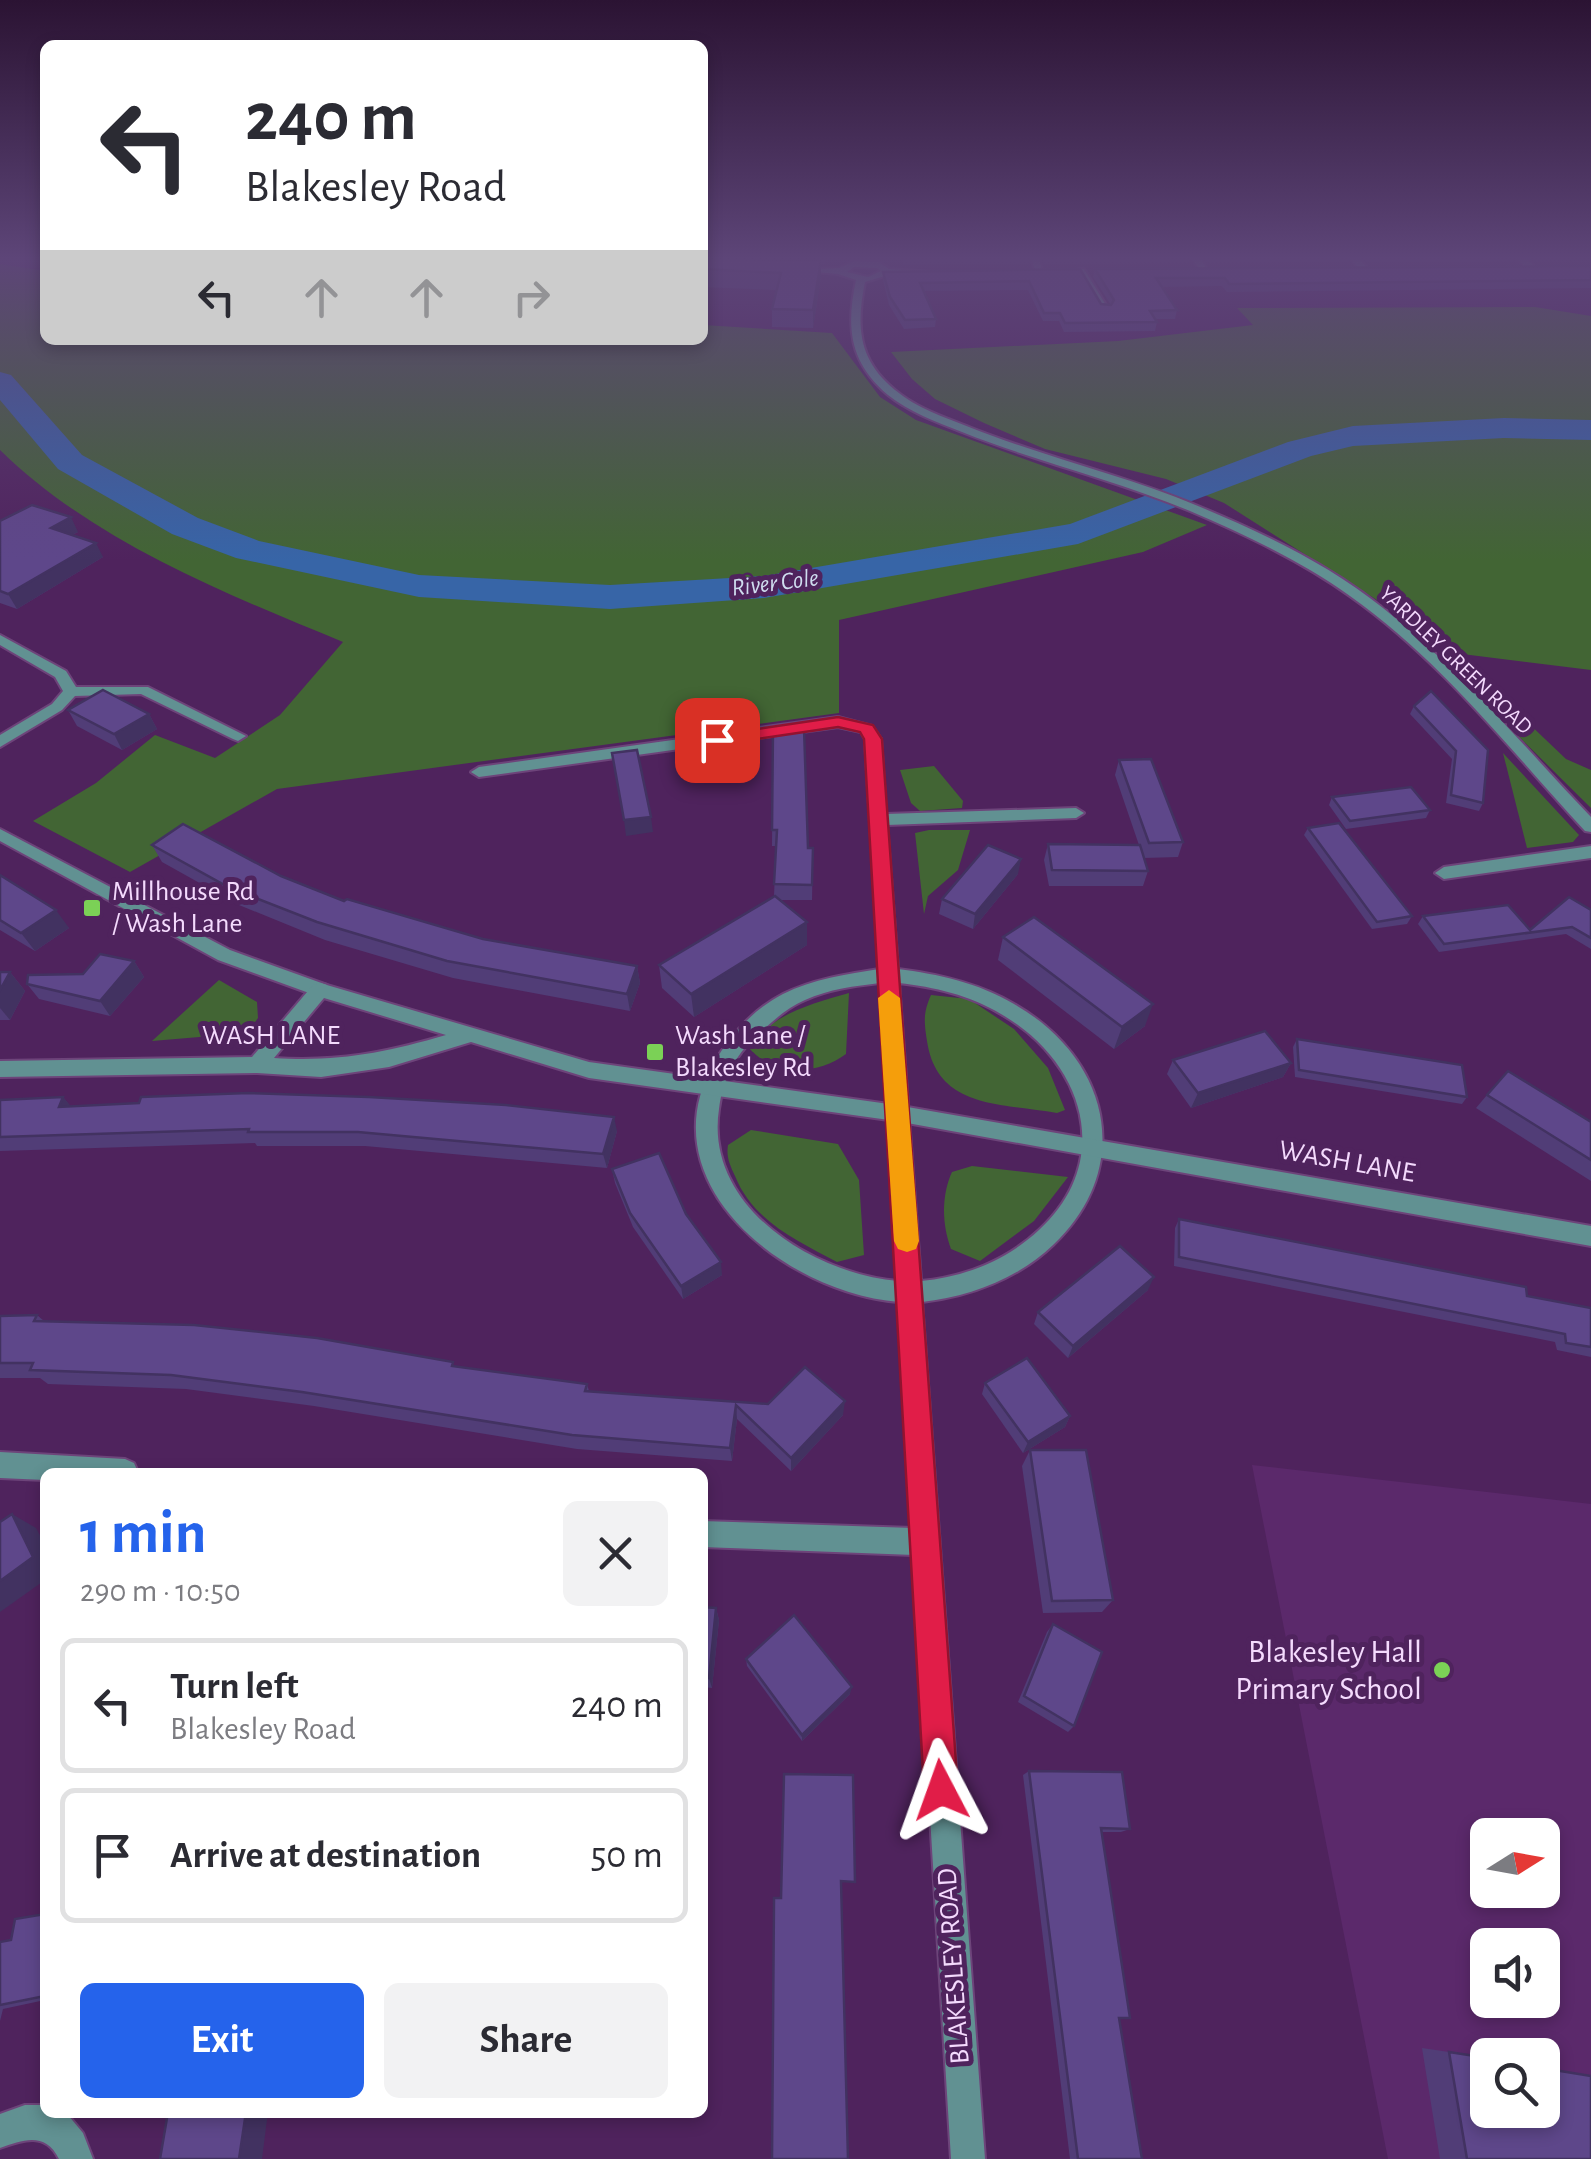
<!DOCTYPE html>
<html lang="en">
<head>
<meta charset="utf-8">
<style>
  :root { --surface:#fff; --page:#f2f2f3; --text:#2b2b33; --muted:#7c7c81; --line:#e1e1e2; --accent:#2563eb }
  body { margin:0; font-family:"Alegreya Sans",sans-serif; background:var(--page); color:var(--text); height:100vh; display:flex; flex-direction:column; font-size:38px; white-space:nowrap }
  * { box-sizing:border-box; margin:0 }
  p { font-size:32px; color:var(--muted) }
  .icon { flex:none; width:55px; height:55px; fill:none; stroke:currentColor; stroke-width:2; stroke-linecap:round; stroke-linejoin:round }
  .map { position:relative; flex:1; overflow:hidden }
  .panel { position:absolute; left:40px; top:1468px; width:668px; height:650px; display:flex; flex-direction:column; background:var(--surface); border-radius:15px; box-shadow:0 5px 15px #0003 }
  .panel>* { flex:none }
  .top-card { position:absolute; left:40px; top:40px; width:668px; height:305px; border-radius:15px; box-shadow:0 5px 15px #0003; background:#fff; color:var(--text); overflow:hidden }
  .needle { width:65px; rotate:79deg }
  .controls { position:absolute; left:1470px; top:1818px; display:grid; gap:20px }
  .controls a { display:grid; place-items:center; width:90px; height:90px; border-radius:15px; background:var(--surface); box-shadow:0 5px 15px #0003; font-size:50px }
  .pin { position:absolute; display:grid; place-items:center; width:85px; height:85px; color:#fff; margin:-42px; border-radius:20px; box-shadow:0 5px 15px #0006 }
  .me { position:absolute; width:110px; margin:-55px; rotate:356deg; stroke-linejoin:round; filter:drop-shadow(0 0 8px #0008) }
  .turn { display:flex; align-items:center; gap:35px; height:210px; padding:0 40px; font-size:45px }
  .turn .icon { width:130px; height:130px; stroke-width:2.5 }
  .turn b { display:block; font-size:70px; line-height:85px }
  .lanes { display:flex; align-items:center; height:95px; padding:0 40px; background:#0003; justify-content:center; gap:50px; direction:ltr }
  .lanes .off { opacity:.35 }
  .round { display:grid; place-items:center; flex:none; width:105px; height:105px; border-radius:15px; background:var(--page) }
  .summary { display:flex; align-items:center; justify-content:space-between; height:170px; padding:0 40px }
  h1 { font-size:60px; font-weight:700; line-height:75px; color:var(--accent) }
  .cta { display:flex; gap:20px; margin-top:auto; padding:20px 40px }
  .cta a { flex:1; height:115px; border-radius:15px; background:var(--accent); color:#fff; font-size:40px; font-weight:700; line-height:115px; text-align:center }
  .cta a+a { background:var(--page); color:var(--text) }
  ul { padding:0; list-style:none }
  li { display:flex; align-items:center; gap:30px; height:135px; margin:0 20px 15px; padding:0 20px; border:5px solid var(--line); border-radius:15px }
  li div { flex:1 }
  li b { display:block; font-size:38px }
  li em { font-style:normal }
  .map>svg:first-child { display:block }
</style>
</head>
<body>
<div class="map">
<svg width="1591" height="2159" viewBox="0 0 1591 2159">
  <rect width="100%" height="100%" fill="#4f235d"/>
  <path fill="#5b296b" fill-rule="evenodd" d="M1252,1465l339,39v655h-203zM1488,1835h54v55h-54zM1488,1945h54v55h-54zM1488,2055h54v55h-54z"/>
  <g fill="#426534">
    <path d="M0,264l45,7v69h657l1,-15 129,8 48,64 36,23 291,105 -64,27 -304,68v93l-562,76 -147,83 -97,-51 63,-38 59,-48 60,23 65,-43 63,-73c-119,-49 -250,-101 -343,-192z"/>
    <path d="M1535,307l56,9v354l-129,-16 -238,-151 -58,-24 -121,-30 -61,-26 -49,-24 -23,-20 -21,-27 227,-11 135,-16 -16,-17z"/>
    <path d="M1435,654l25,4 106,101 25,11v38z"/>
    <path d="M1503,753l76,82 -6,7 -46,6z"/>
    <path d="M934,766l29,35 -1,7 -42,3 -9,-8 -11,-33z"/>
    <path d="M929,830h41l-12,40 -30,26 -4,18 -9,-81z"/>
    <path d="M219,980l38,22 1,16 -11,15 -95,8z"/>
    <path d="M849,993l-3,61c-28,21 -72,23 -97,-6 22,-34 62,-44 100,-55z"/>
    <path d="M931,995l38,4 45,30 34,39 17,42 -8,3c-56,-10 -120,-4 -130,-72 -3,-19 -4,-28 4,-46z"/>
    <path d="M751,1130l87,14 21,36 5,75 -27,7c-41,-22 -84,-41 -102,-86 -5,-11 -9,-19 -7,-31z"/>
    <path d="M972,1166l96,11 -34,44 -54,40 -29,-12c-9,-24 -10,-53 1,-77z"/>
  </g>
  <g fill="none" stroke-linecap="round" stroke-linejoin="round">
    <path fill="#3765a7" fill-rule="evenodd" d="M0,372l11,3 71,80 116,63 61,23 160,34 191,10 154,-9 306,-52 218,-82 65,-16 151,-8 87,2v20l-87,-2 -151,8 -42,10 -233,88 -314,54 -154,11 -191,-12 -183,-39 -64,-24 -114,-65 -58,-69z"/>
    <defs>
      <g id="minor">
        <path d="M1031,259h8l4,15h-6z"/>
        <path d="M1192,259h9l7,13h-6z"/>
        <path d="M1351,259h9l7,9 -7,2z"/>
        <path d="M1517,259h10l8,8 -7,2z"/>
        <path d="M1078,269h6l25,41h-6z"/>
        <path d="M0,635l66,36 10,16h72l98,49 -8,5 -5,-2 -92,-45 -66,2 -13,14 -62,37v-12l52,-31 11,-13 -8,-14 -55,-32z"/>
        <path d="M838,717l34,9 9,13 5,75 190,-6 8,5 -8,5 -189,7 11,144c40,5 81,14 116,35 95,54 122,162 39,241 -34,33 -84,52 -131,57l63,857h-34l-37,-604 -212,-8v-26l211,7 -14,-226c-112,-9 -254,-118 -185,-239 16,-28 40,-54 69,-69 30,-15 64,-20 96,-25l-14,-230 -4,-7 -23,-5 -359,50 -8,-5 8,-5zM880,983l18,298c-84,-7 -194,-74 -179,-172 4,-30 15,-52 37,-73 16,-14 30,-28 49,-36 24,-11 50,-14 75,-17zM899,983c35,4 71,12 102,31 83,48 114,146 38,216 -32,30 -74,47 -118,51z"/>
        <path d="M0,829l230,121 97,35 2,5 -9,7 -102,-37 -218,-119z"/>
        <path d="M1591,846v12l-147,21 -9,-6 9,-6z"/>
        <path d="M0,1452l125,7 9,4 4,9h-93v8l-45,-2z"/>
        <path d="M25,2105h20v7l23,3 15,18 10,26h-34c-13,-27 -35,-20 -59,-11v-34z"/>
      </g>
      <g id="tertiary">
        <path d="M854,261l25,1 10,7 44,3 -45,3 -23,7c-9,44 -7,78 30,108 21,18 49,27 74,37 75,30 155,48 229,79 65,27 130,58 185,102 77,61 140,138 208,209v15l-6,-1c-75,-81 -144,-171 -235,-235 -49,-35 -104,-61 -160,-85 -74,-31 -153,-49 -228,-79 -25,-10 -53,-20 -74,-37 -39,-33 -42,-68 -32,-115l-18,-6 -44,-4 45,-2zM854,267l23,1 4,3 -13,6 -21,-5z"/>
        <path d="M320,983l269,79 307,43 695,121v20l-695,-125 -307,-43 -118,-36 -82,25 -68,10 -64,-4 -257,4v-16l252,-4 61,-72zM324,998l122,37c-62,18 -108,27 -172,23z"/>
      </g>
    </defs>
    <use href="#minor" stroke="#6d447a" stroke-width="4"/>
    <use href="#tertiary" stroke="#6d447a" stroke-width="4"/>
    <use href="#minor" fill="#619192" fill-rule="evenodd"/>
    <use href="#tertiary" fill="#619192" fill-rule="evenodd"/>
  </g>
  <g fill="#513d77">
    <path d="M702,259h124l-2,5h-3v13l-8,51 -41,-1v-18l5,-19 -75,-3z"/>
    <path d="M904,259h126l-1,5 -126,1z"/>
    <path d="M1042,259h149l-1,4 -146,1z"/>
    <path d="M1204,259h146l-1,3 -142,1z"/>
    <path d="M1364,259h151l-1,2 -147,1z"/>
    <path d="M1532,259h59v1l-57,1z"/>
    <path d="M1591,266v22l-364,4 -5,-6 -61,1 16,23 -2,9h-20l2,3 -2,9 -91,1 -5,-11h-16l-15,-31 -104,1 12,28 -1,8 -31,2 -15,-24 -6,-25v-8l197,-3 21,35 10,1 -18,-28 2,-8z"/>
    <path d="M0,521l78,11 -6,3 31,22 -86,52 -17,-6z"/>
    <path d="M1431,691l52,112 -4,8 -33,-8 6,-44 -42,-45 4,-8z"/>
    <path d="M68,710l81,4 8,15 -35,21 -45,-24z"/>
    <path d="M773,728l35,120h5l-1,52h-33l28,45 -113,72 -32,-29 -3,-23 115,-69 2,-50h-4z"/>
    <path d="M1119,760l64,82 -5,15 -34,1 4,13 -5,15h-94l-5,-26 4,-16 91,1 -24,-70z"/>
    <path d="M1332,797l98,13 -4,8 -80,11 -17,-24z"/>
    <path d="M1308,828l104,88 -5,8 -35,5 -68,-94z"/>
    <path d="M152,845l129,31 63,25 139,38 154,27 3,17 -10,28 -177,-33 -128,-38 -86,-35 -77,-43z"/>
    <path d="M1018,874l-45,55 -34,-15 3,-15z"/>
    <path d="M0,875l69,53 -34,23 -35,-21z"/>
    <path d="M1591,910v39l-25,-15 -127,18 -21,-28 5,-8 107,14z"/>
    <path d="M1003,937l142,89 -31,23 -116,-89z"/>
    <path d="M134,961l10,16 -34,39 -71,-17 -12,-15 56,-10z"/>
    <path d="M0,972h10l15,19 -15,29h-10z"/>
    <path d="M1297,1039l170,58 -5,7 -167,-27 -2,-30z"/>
    <path d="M1173,1060l118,3 -8,14 -92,31 -24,-34z"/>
    <path d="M1487,1095l104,27v59l-115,-73z"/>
    <path d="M63,1097l7,9 547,25 -10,37 -242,-22h-108l-2,-3 -255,8v-51z"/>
    <path d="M612,1169l74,45 36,61 -39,24 -50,-72 -18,-44z"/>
    <path d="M1179,1219l348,77 64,12v49l-34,-7 -2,-8 -381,-76 1,-38z"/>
    <path d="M1148,1290l-80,68 -34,-34 4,-12z"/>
    <path d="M37,1315l7,6 411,45 132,18 2,7 254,24 -52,56 -54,-52 -5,42 -155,-12 -263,-43 -128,-17 -138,-5 -8,-6h-40v-62z"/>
    <path d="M985,1383l85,33 -5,11 -42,26 -41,-59z"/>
    <path d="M1030,1450l83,150 -11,12 -59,1 -21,-147z"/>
    <path d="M702,1607l14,1 3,12 -7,68 -10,-1z"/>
    <path d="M1053,1624l21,102 -6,6 -50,-30 29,-70z"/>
    <path d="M746,1659l104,35 -48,47 -55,-75z"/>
    <path d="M1029,1771l101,58 -9,3h-19l17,186 23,141h-72l-47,-384z"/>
    <path d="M45,1914v86l-42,9 -3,12v-79l11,-2z"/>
    <path d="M1422,2048l27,4 142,107h-151z"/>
  </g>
  <g fill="#423261">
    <path d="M821,260v17l-8,51v-18z"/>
    <path d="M71,517l7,15 -20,10 -7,-14z"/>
    <path d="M96,543l7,14 -86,52 -9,-15z"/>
    <path d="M149,714l8,15 -35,21 -8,-16z"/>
    <path d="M651,817l2,15 -27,4 -2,-16z"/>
    <path d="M1021,859l-3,15 -45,55 2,-15z"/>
    <path d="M56,910l13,18 -34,23 -14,-18z"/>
    <path d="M807,922v23l-113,72 -3,-23z"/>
    <path d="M134,961l10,16 -34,39 -10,-15z"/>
    <path d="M637,966l3,17 -10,28 -3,-17z"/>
    <path d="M10,972l15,19 -15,29 -10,-12v-18z"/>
    <path d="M1153,1004l-8,22 -31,23 8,-22z"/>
    <path d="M1291,1063l-8,14 -92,31 7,-15z"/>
    <path d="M63,1097l12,14 -16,-4z"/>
    <path d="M614,1117l3,14 -10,37 -4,-14z"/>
    <path d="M721,1262l1,13 -39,24 -2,-13z"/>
    <path d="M1154,1277l-6,13 -80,68 5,-12z"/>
    <path d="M845,1401l-2,14 -52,56v-13z"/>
    <path d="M736,1405l1,14 -5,42 -2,-13z"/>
    <path d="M1070,1416l-5,11 -42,26 5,-11z"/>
    <path d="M12,1514l24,14 9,17v35l-45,32v-31z"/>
    <path d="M716,1608l3,12 -7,68 -3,-10z"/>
    <path d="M852,1687l-2,7 -48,47v-6z"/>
    <path d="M246,2112h22l-6,47h-23z"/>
  </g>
  <g fill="#5e478a" stroke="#423261" stroke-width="2.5">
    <path d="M702,259l119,1 -8,50 -41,-1 9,-36 -79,-4z"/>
    <path d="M1591,266v14l-362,4 -4,-6h-69l21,32 -27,1 7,11 -92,1 -5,-10h-16l-15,-32 -109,2 16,36 -31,1 -15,-23 -7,-25 197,-3 21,35 10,1 3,-5 -19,-31z"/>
    <path d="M32,505l39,12 -20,11 45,15 -88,51 -8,-3v-70z"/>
    <path d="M103,690l46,24 -35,20 -46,-24z"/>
    <path d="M1431,691l57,59 -5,53 -32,-8 5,-44 -42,-45z"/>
    <path d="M773,728h31l4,120h5l-1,37 -38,-1 3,-54h-5z"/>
    <path d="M637,750l14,67 -27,3 -12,-67z"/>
    <path d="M1151,759l32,83 -34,1 -30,-83z"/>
    <path d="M1411,787l19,23 -80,11 -18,-24z"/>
    <path d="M1339,823l73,93 -35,6 -69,-94z"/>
    <path d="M183,824l98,52 63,25 3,-2 136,40 154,27 -10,28 -180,-33 -130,-39 -87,-34 -78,-43z"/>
    <path d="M1048,844l92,1 8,26 -96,-1z"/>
    <path d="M988,845l33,14 -46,55 -33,-15z"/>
    <path d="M0,875l56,35 -35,23 -21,-13z"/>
    <path d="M775,896l32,26 -116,72 -32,-29z"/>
    <path d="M1569,897l22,13v28l-19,-11 -128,17 -21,-28 85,-11 22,25z"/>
    <path d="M1034,917l119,87 -31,23 -119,-90z"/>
    <path d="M100,954l34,7 -34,40 -73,-17 1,-9 55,-1z"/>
    <path d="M0,972h10l-10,18z"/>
    <path d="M1265,1031l26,32 -93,30 -25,-33z"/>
    <path d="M1297,1039l165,26 5,32 -168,-27z"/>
    <path d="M1508,1071l83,51v38l-104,-65z"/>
    <path d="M248,1093l121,4 137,8 108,12 -11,37 -245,-22h-110l1,-3 -249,8v-37l63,-3 -4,10 80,-4 2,-6z"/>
    <path d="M659,1153l27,61 35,48 -40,24 -51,-73 -18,-44z"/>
    <path d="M1179,1219l347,68 1,9 64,12v39l-25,-4 -1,-9 -386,-77z"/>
    <path d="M1120,1246l34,31 -81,69 -35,-34z"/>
    <path d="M37,1315l-3,6 160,4 123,13 136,24 -1,4 135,18 -2,7 183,13 37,-37 40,34 -54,57 -55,-53 -6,43 -158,-13 -270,-43 -131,-17 -141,-5 3,-7h-33v-47z"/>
    <path d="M1027,1358l43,58 -42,26 -43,-59z"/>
    <path d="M1030,1450h56l27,150 -61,1z"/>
    <path d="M12,1514l21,43 -33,24v-59z"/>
    <path d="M702,1607l14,1 -7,70 -7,-1z"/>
    <path d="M794,1615l58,72 -50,48 -56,-76z"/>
    <path d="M1053,1624l49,28 -28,74 -50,-30z"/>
    <path d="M1029,1771l93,1 8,57 -29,-1 29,190h-11l23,141h-64z"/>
    <path d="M784,1774l69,1 2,107 -14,-1 7,278h-76l2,-261h7z"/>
    <path d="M45,1914v82l-45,9v-63l11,-2 4,-21z"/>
    <path d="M1449,2052l39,6v52h54v-42l49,8v83h-124z"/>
    <path d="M168,2112h78l-7,47h-79z"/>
  </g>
  <linearGradient id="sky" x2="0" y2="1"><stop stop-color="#2b1333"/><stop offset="0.46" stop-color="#5d4578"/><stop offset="1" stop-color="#5d4578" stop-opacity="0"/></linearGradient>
  <rect width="1591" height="561" fill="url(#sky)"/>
  <path fill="#e11d48" stroke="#92132f" stroke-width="2.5" d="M838,717l35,8 9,14 76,1051 -5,12 -12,5 -12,-5 -5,-12 -60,-1051 -4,-7 -22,-5 -121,18 -9,-5 9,-5z"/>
  <path fill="#f59e0b" d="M889,990l11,8 19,243 -3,8 -9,3 -9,-3 -4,-8 -16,-243z"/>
  <g fill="#7bd156" stroke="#4f235d" stroke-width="4">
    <rect x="82" y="898" width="20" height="20" rx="5"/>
    <rect x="645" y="1042" width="20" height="20" rx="5"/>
    <circle cx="1442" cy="1670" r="10"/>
  </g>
  <g text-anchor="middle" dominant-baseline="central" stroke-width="10" stroke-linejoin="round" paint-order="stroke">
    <g font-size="22" fill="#f4dafd" stroke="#4f235d">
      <text transform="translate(1456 660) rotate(44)">YARDLEY GREEN ROAD</text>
    </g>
    <g font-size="25" font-style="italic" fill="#cfdcef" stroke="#4f235d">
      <text transform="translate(775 583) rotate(-7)">River Cole</text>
    </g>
    <g font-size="28" fill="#f4dafd" stroke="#4f235d" text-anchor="start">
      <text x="112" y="892">Millhouse Rd<tspan x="112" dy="32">/ Wash Lane</tspan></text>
      <text x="675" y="1036">Wash Lane /<tspan x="675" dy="32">Blakesley Rd</tspan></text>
    </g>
    <g font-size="28" fill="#f4dafd" stroke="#4f235d">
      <text x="271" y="1036">WASH LANE</text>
      <text transform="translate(1347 1162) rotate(10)">WASH LANE</text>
      <text transform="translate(954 1966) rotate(-94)">BLAKESLEY ROAD</text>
    </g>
    <g font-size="32" fill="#f4dafd" stroke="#4f235d" text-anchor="end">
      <text x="1422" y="1652">Blakesley Hall<tspan x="1422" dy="37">Primary School</tspan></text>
    </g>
  </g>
</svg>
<div class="controls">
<a><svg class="needle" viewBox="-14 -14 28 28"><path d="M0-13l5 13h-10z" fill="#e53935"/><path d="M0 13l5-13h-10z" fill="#7c7c81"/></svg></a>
<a><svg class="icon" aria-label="sound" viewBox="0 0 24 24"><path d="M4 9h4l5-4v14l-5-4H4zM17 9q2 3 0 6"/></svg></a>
<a><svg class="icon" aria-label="search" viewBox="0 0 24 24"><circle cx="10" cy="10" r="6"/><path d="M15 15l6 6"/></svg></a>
</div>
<div class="pin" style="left:717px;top:740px;background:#d93025"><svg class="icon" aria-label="arrive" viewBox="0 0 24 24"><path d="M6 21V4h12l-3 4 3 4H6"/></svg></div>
<svg class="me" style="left:941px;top:1790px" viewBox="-20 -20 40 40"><path d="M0-17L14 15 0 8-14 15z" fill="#e11d48" stroke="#fff" stroke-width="4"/></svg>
<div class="top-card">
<div class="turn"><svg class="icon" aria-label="left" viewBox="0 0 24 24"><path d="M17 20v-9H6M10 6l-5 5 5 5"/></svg><div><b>240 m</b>Blakesley Road</div></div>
<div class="lanes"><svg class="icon" aria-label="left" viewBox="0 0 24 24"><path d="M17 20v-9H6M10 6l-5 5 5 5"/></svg><svg class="icon off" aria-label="ahead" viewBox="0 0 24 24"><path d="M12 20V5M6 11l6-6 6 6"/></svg><svg class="icon off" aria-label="ahead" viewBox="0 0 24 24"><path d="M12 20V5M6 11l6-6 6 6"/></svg><svg class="icon off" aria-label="right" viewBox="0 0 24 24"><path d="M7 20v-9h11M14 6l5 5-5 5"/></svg></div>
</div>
<section class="panel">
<div class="summary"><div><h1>1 min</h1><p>290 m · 10:50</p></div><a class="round"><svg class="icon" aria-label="close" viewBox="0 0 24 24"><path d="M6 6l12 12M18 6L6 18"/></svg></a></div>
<ul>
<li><svg class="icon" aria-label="left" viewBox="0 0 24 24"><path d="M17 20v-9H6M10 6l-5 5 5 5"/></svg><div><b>Turn left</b><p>Blakesley Road</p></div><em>240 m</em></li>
<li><svg class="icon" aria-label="arrive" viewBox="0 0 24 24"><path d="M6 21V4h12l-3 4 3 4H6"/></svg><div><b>Arrive at destination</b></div><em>50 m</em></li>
</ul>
<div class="cta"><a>Exit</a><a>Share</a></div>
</section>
</div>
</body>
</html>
